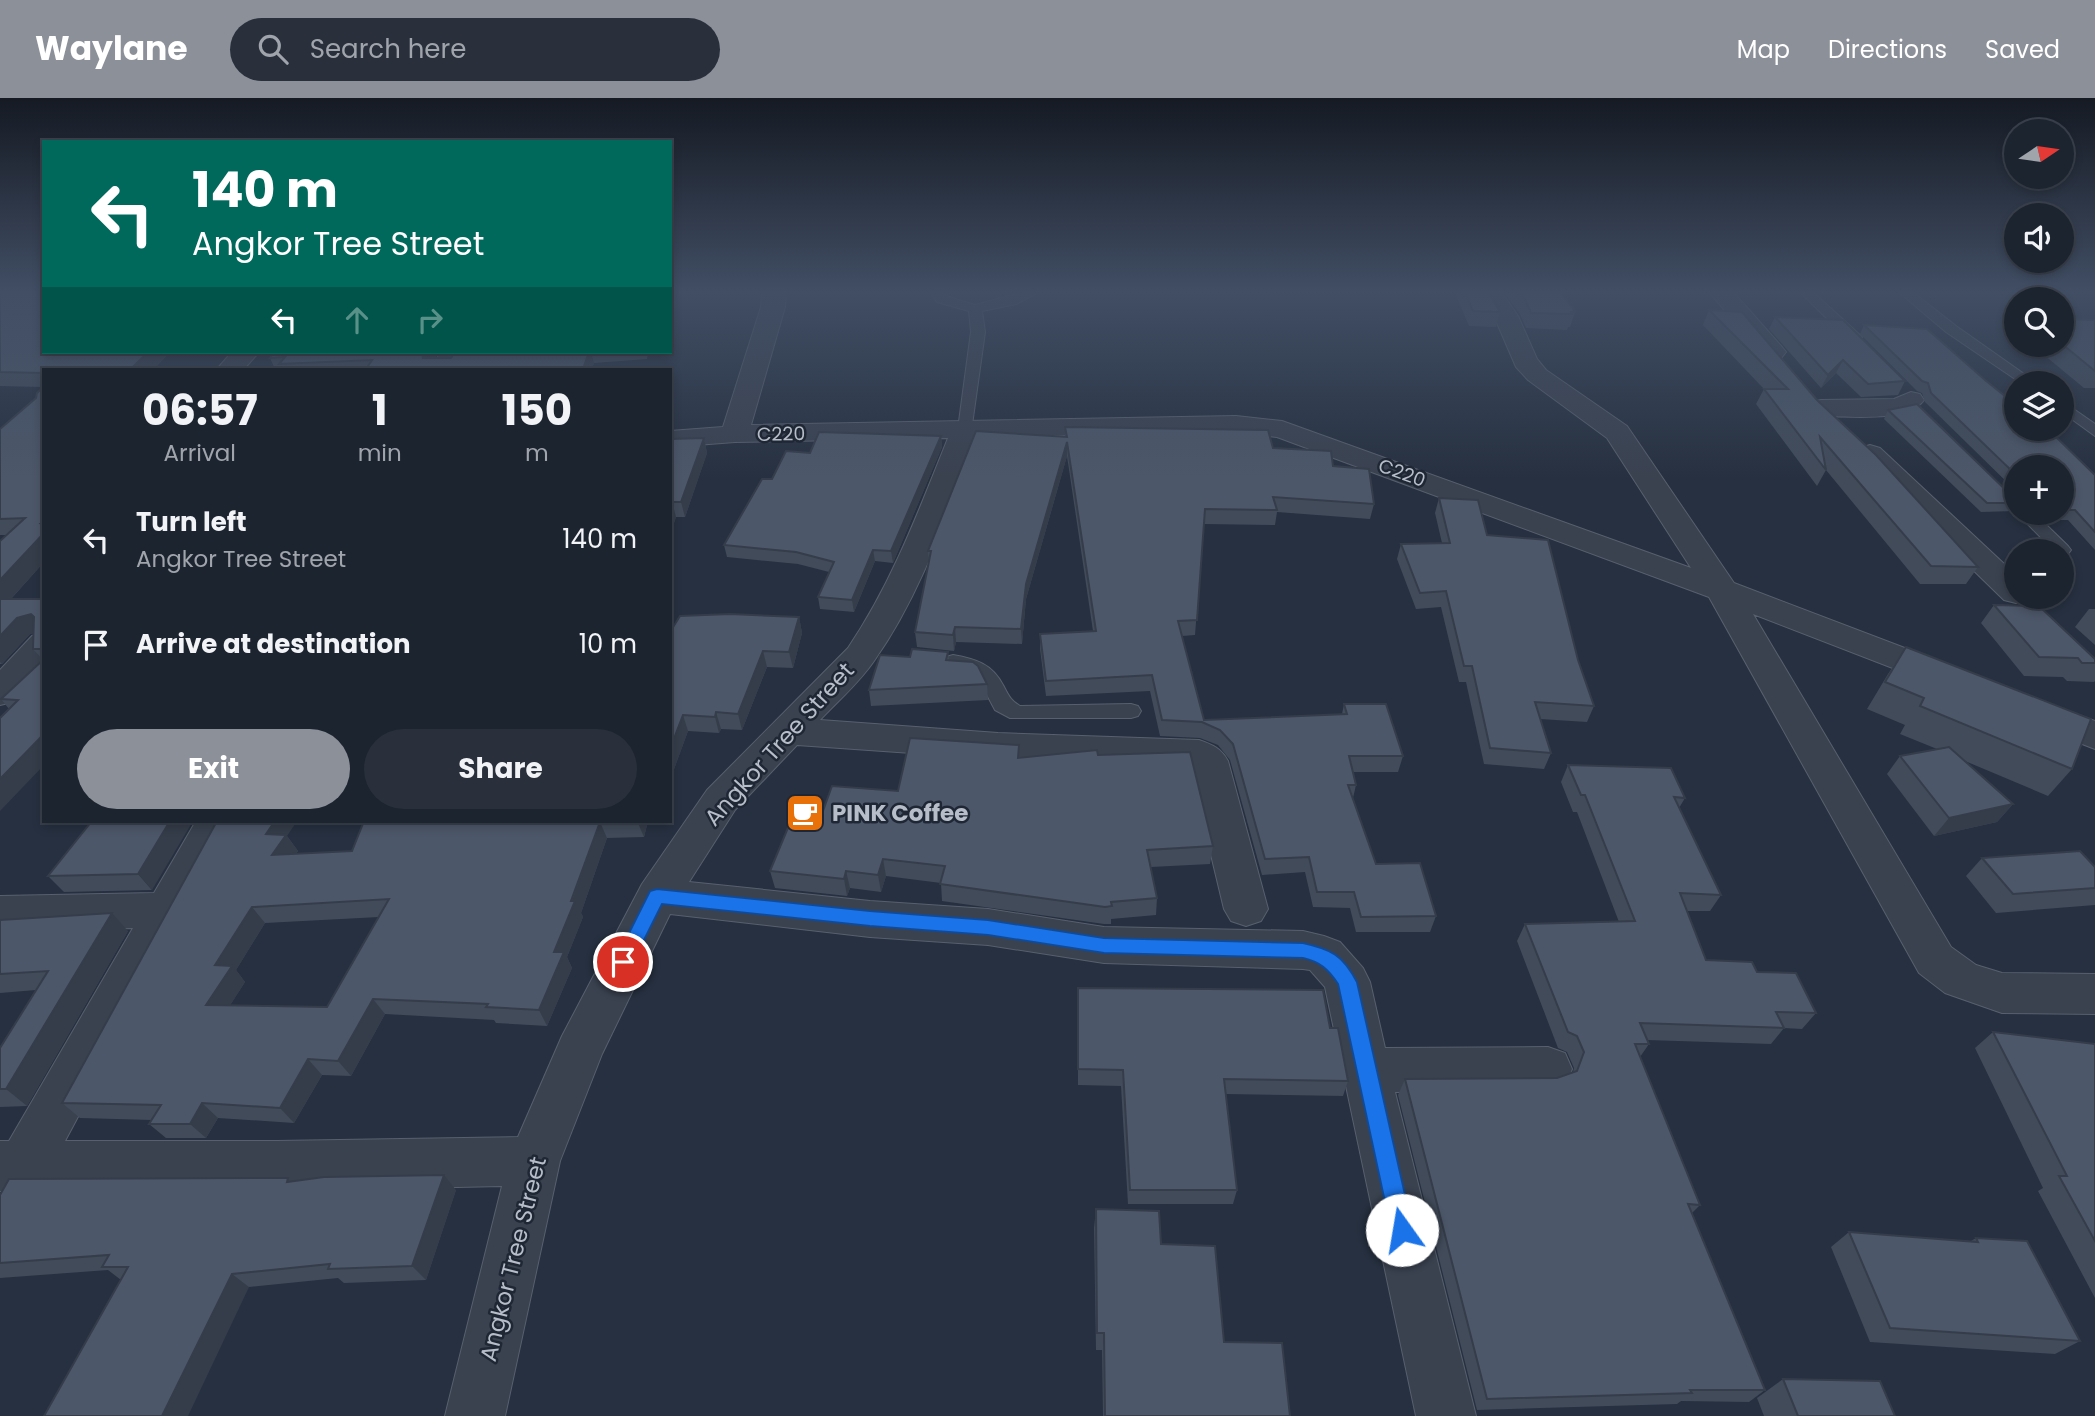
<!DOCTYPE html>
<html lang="en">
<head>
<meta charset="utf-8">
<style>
  :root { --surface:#1c2430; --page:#29303c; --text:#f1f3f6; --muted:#a0a4ab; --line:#3a414c; --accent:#8c9099 }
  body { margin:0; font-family:Poppins,sans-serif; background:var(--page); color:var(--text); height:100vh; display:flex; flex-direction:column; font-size:26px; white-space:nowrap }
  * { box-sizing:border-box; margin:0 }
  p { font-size:23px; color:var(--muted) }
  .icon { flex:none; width:38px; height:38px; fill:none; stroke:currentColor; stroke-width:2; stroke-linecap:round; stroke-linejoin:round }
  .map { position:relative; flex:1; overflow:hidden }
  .drawer { position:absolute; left:42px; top:270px; width:630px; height:455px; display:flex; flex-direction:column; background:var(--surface); border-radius:0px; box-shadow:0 4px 10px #0003,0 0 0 2px var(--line) }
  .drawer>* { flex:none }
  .hud { position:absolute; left:42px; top:42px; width:630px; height:214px; border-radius:0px; box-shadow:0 4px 10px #0003,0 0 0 2px var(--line); background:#00695c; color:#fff; overflow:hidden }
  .needle { width:46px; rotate:77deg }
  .controls { position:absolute; left:2004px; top:21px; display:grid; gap:14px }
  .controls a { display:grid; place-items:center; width:70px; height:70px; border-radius:50%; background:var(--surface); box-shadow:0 4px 10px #0003,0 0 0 2px var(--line); font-size:35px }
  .pin { position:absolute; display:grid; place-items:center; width:60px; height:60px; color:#fff; margin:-30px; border:4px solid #fff; border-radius:50%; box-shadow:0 2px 7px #0007 }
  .me { position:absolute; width:77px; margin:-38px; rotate:347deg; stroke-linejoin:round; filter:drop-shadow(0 0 5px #0008) }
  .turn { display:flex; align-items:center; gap:24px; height:147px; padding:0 35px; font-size:32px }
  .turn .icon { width:91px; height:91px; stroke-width:2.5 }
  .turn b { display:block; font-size:49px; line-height:60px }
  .lanes { display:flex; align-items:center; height:66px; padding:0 35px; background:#0003; justify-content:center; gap:35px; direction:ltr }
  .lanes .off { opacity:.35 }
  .eta { display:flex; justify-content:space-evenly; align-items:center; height:119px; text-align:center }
  .eta b { font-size:42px; font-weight:700; line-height:49px }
  .primary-button { display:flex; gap:14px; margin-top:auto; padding:14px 35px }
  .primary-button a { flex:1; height:80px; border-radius:42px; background:var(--accent); color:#fff; font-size:28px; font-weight:700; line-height:80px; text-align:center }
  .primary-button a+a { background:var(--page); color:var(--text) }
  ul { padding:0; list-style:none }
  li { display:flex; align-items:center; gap:21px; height:105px; padding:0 35px }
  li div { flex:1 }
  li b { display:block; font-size:26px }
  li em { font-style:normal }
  header { display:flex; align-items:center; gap:42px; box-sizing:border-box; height:98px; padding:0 35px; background:var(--accent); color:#fff }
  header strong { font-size:33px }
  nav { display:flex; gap:38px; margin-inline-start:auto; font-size:24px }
  .search { width:490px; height:63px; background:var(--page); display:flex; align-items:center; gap:18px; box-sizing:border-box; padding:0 24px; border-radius:38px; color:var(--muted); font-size:26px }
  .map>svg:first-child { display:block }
</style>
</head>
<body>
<header>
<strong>Waylane</strong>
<div class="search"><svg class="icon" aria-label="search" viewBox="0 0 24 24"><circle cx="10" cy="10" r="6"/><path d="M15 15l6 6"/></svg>Search here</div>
<nav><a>Map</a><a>Directions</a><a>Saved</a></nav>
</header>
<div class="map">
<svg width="2095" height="1318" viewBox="0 0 2095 1318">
  <rect width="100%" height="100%" fill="#263040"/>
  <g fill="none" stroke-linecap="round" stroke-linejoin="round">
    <defs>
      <g id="service">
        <path d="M931,195h12l3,3 29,9 45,-12h17l-21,11 -34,7 3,21 -14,100h-10l-3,-3 13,-97 -2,-21 -32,-9z"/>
        <path d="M1801,195h13l48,44v6h-10z"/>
        <path d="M1900,195h14l42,33 81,57h-16l-75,-51z"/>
        <path d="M2062,303l33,23v12l-33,-24z"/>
        <path d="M2017,415h17l34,33 3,4 -3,4 -6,1v-4h-8z"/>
        <path d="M953,557c23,4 39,9 50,30 6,11 7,15 17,21l111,-2 7,2 3,5 -3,5 -7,2h-121l-15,-8 -17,-32 -12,-8 -20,-5 -3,-4 3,-4z"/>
      </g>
      <g id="minor">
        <path d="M762,195h24l-1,14 -34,118 485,-9 46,5 409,147 -84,-130 -79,-58 -12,-13 -22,-51 -15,-23h23l16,23 19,43 9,11 81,56 107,157 226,86 5,8 -5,8 -13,4 -194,-75 198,333 25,18 26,8 93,1v40l-93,-1 -57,-20 -26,-20 -210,-376 -432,-160 -41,-5 -259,5c-30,77 -55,156 -103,224 -15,22 -36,40 -54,59l178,13 201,7c14,5 22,8 29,21l40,148 -7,12 -15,5 -15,-5 -7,-12 -34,-142 -192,-8 -201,-14 -62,65 -46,72 181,19 118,8 116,18 199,4 21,5 16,6 23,26 7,14 15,66 163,-1 17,6 7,16 -7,16 -17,6 -153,1 81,324h-60l-91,-429 -15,-17 -7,-1 -199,-6 -116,-18 -118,-8 -200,-23 -68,140 -42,107 -55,255h-60l57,-230 -225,5h-277v-50h9l124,-213 -133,4v-36l154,-3 42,-72h40l-171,320h212l241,-4 44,-101 80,-152 65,-94 141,-142c44,-65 71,-138 100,-210l-213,4 -65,5v-16l53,-4 38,-120z"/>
        <path d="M1710,195h24l48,54 4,5 -4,5 -9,3 -9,-3z"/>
        <path d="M232,254h27l-15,17h-27z"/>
        <path d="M441,254h25l-10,17h-26z"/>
        <path d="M1911,294l9,2 4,6c-16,23 -76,16 -103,16l-10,-2 -3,-6 3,-6 10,-2 73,-1z"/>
        <path d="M1870,347l10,3 136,127v22h14l-2,3 -12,3 -12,-3 -144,-140 -4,-6 4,-6z"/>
        <path d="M44,535v33l-31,36 -13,3v-35l32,-34z"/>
        <path d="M2039,602l56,21v28l-69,-27 -6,-9 6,-9z"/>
      </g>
    </defs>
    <use href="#service" stroke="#58606d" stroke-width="2"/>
    <use href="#minor" stroke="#58606d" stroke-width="2"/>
    <use href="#service" fill="#3a4250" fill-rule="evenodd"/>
    <use href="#minor" fill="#3a4250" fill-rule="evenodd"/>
  </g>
  <g fill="#414b5a" fill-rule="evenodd">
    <path d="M0,195l44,59h126l-16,17h-110v193l-33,37h33v166l-35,-56 -8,-10 42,-39 -10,-11 1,-16 -4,1 -28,30h-2v-123l7,-6h-7v-106l36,-31 7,-11 -43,-1z"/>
    <path d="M1455,195h34l11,19 -4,15 -27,-1z"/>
    <path d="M1504,195h58l13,19 -5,15h-2l-1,3 -41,-2 -6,-14z"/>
    <path d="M1709,212l108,90 161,167 -12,17h-46l-94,-114 -9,16 -61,-82 8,-15 -61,-64z"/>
    <path d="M1775,219l130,64 -7,14 -37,2 -25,-24 -15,15 -52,-59z"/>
    <path d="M2062,221l33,2v67h-11l-52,-43h30z"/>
    <path d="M1864,227l121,55 110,95v75l-27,-30h-17l-8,-7h19v-46h-46v24l-91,-89 -3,-9 -5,-2 -57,-57z"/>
    <path d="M439,254l-4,6h16l4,-6h193l-1,7 -53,4 -2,6h-317l-5,-11z"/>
    <path d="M1888,312l126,90 2,3 -1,8 -34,1 -97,-93z"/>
    <path d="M1065,329l208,21 60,18 41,38 -4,15 -93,-7 -2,13 -71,-1 -9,111 -13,1 22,84 138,-6 2,-10 59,52 -5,16h-45l3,13 -3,13 23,66 60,52 -6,16h-74l-6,-24 -37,-1 -8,-35 -43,3 -32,-115 -12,-15 -18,-7 -40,-2 -10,-45 -104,5 -6,-47v-15l53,-3 -26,-175 -41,143 -4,45 -66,-2 -2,9 -37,-4 -2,-15 14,-70 -1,-11 137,-114z"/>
    <path d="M941,338l1,11 -49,116 -18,-2 -21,51 -34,-3 -2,-12 11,-25 -31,-8 -71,-7 -3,-12 86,-92z"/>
    <path d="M704,340l3,15 -22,64h-9l-6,18v-96z"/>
    <path d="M1439,400l48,37 91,125 16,46 -7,16 -47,-3 11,34 -7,16 -60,-5 -18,-82h-7l-18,-75 -25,2 -19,-50 4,-15 41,-1 -7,-30z"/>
    <path d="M1994,507l101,54v22l-1,1 -27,-1 -4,-4 -39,-1 -43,-53z"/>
    <path d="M2089,511h6v36l-20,-18z"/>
    <path d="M799,519l3,16 -9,35 -26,-1 -25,63 -21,-1 -2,4 -31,-2 -18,49v-148z"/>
    <path d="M1906,549l166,122 -24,27 -83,-35 48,43 -16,18 -63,14 -47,-62 13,-18 37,-7 -37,-15 5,-9 -38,-16 21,-35z"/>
    <path d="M948,554l1,8 38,24 1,16 -117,6 -2,-16 41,-33z"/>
    <path d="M1098,657l115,91 -3,18 -59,3 6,31 -1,17 -45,4v5h-7l-162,-23 -1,-18 -55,-7 -5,16 -31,-4 -3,8 -72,-8 -5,-17 49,-49 79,-31 122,-33z"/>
    <path d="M1568,667l117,33 -6,10 42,87 -11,16h-23l19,49 51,12 59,41 -14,16 -18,-1 -13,16 -124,-4 2,4 -9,13 60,148 -8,8 73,177 -16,12 -68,-1 -4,3 -200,6 -79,-315 7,-16 152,-1 16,-6 1,-4 -7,-16 -9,-4 -41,-107 8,-17 94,-2 -42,-110h-4l-12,-30z"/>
    <path d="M92,723l60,69 -88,2 -16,-16z"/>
    <path d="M364,723h284l-4,16 -37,1 -26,75 2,4 -16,40 5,11 -25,58 -51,-3 -2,-3 -109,-6 -34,62 -29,-1 -28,48 -76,-5 -12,20h-40l-17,-14 3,-4 -72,-2 -18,-15 225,-267 11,15 -2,3 56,-3zM379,819l-52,90 -97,-2 15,-23 -9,-12 29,-47z"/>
    <path d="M1982,760l113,9v38l-99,8 -30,-37z"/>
    <path d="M0,822l128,11 -101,175 -27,1v-59l36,-58 -36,3z"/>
    <path d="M1078,890l252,40 18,53 -5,15 -117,-2 11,96 -4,14h-105l-7,-118 -43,-1z"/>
    <path d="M1993,934l102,12v254l-57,-107 5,-3 -68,-140z"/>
    <path d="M291,1083l165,9 -30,90 -82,3 -6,-5 -89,9 -128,-7 -13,-10 -108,8v-83z"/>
    <path d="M1096,1111l65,35 63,98 66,74h-187l-1,-66h-6l-2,-122z"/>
    <path d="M1849,1134l122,9 5,-3 104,103 -25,13 -185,-12 -39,-95z"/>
    <path d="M1783,1281l112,37h-131l-7,-18z"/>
  </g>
  <g fill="#353d4a">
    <path d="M148,254h22l-16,17h-23z"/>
    <path d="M424,254h15l-11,16 -5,-10 -1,-4z"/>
    <path d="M589,254h2l3,11 -2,6h-9z"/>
    <path d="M1843,262l-7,13 -15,15 7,-13z"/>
    <path d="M941,338l1,11 -49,116 -2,-12z"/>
    <path d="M704,340l3,15 -22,64 -4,-15z"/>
    <path d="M1067,344v14l-41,143 -4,45 -1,-15 5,-45z"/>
    <path d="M672,404l4,15 -6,18v-27z"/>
    <path d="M44,435v29l-44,49v-31z"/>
    <path d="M873,452l2,11 -21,51 -2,-12z"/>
    <path d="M31,516l12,16 -13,4 -28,30 -2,-2v-26l17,-18z"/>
    <path d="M799,519l3,16 -9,35 -4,-16z"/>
    <path d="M955,529l1,15 -2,9 -1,-16z"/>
    <path d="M763,553l4,16 -25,63 -4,-16z"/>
    <path d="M716,614l5,17 -2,4 -4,-16z"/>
    <path d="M683,617l5,16 -18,49v-31z"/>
    <path d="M44,636v31l-44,46v-32z"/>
    <path d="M2013,706l-16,18 -63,14 15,-18z"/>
    <path d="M170,723h23l-41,69 -14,-16z"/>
    <path d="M275,723h22l-10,15 11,15 -14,20 -12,-16 -6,-21z"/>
    <path d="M637,723h11l-4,16z"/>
    <path d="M600,724l7,16 -26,75 2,4 -16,40 5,11 -25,58 -8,-16 15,-58z"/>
    <path d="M883,761l3,17 -5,16 -3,-17z"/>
    <path d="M846,773l4,17 -3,8 -3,-17z"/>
    <path d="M252,809l13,16 -29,47 9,12 -24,38 -15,-15 9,-40z"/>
    <path d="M112,815l16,18 -101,175 -21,-17z"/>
    <path d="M373,901l12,15 -34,62 -13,-15z"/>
    <path d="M308,961l14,16 -28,48 -14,-15z"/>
    <path d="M202,1005l16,15 -12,20 -16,-14z"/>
    <path d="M444,1077l12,15 -30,90 -14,-14z"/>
    <path d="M232,1176l17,13 -61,129h-26z"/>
  </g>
  <g fill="#4c5769" stroke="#353d4a" stroke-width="2" fill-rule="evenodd">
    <path d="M0,195h44v59h104l-17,17h-87v4l-44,-1z"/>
    <path d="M1465,195h24l11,19 -27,-1z"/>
    <path d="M1520,195h42l13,19h-4l1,2 -41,-1 -6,-14z"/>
    <path d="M1709,212l33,2 75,88 59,55 102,112 -47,-1 -111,-129 6,33 -62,-81h24z"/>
    <path d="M1775,219l68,3 62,61 -37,3 -25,-24 -15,15z"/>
    <path d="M2062,221l32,1 1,1v50l-33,-27z"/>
    <path d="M1864,227l63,4 58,51 31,25v24h31l8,7 40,39v57l-20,-22h-13v-43h-46v8l-85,-82 -3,-10 -6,-2z"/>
    <path d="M274,254h150l-2,2 1,4h28l4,-6h134l-6,17h-217l6,-9 -93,4 6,-7 -15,1z"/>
    <path d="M44,288v138h-3l3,3v6l-44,47v-39l25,-23 -25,1v-90l36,-31 1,-5z"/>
    <path d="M1917,306l99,96v3h-29l-99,-93z"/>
    <path d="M1065,329l203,3 5,18 58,3 2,15 36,3 5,35 -101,-7 4,13 -72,-1 -8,111 -19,1 26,99 143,-6 -3,-10h42l17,52h-54l7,29h-8l28,79 44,-1 16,53 -75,1 -7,-25h-37l-8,-35 -44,2 -32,-115 -13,-14 -18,-8 -40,-2 -10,-45 -106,6 -6,-47 56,-3 -29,-189 -41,142 -5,45 -66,-2 -2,8 -38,-3 16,-81h-3l48,-120 91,6z"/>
    <path d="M819,334l122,4 -50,115 -18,-1 -21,50 -34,-3 16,-35 -38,-10 -72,-7 38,-66h10l14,-28 24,2z"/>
    <path d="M704,340l-23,64h-9l-2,6v-69z"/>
    <path d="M1439,400l39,2 9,35 61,5 30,120 16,46 -59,-4 16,51 -61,-5 -18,-82h-8l-18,-75 -26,2 -19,-49 49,-1z"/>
    <path d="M0,501h44v50h-11l1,-32 -3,-3 -14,4 -17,18z"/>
    <path d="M1994,507l45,1 56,53v4h-13l-4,-5 -39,-1z"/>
    <path d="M730,516l69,3 -10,35 -26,-1 -25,63 -22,-2 -1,5 -32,-2 -13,34v-117l10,-16z"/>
    <path d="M1906,549l185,72 -19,50 -152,-63 4,-8 -39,-16z"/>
    <path d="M912,551l36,3 -2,8 27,2 5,4 9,18 -118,6 11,-35 30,2z"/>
    <path d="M44,561v75l-44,45v-61l18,-18 -17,-1z"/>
    <path d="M910,640l109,7 -1,13 79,-8 1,5 92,-3 23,94 -66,4 10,48 -46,4 1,4 -7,1 -165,-23 5,-18 -62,-7 -5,16 -32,-4 -2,8 -74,-8 22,-53 27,4 13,-36 66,5z"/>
    <path d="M1949,649l64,57 -64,14 -49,-62z"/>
    <path d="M1568,667l103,3 14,30 -11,-1 47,98 -41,-2 26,67 46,2 5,10 39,1 20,40 -40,-1 8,16 -144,-5 9,21h-14l65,161 -12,-1 77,186h-75l2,3 -205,6 -82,-320 152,-1 20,-7 7,-19 -7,-16 -9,-4 -43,-108 110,-3 -50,-126h-4z"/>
    <path d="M92,723h78l-32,53 -90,2z"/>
    <path d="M217,723h58l-9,13 20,1 -14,20 80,-4 12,-30h273l-37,1 -29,79h4l-21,51h10l-25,58 -53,-3 2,-3 -115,-5 -35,62 -30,-2 -28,49 -78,-5 -12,21h-41l12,-19 -99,-2zM389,801l-62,108 -121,-2 26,-39 -17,-1 37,-58z"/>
    <path d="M2080,753l15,16v21l-82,6 -31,-36z"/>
    <path d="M112,815l-106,176h-6v-41l48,-77 -48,3v-54z"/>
    <path d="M1078,890l245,2 7,38h8l10,53 -124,-2 13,111h-107l-7,-120 -45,-1z"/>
    <path d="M1993,934l102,12v197l-36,-65h8z"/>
    <path d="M444,1077l-32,91 -84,3 2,-5 -98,10 -70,142h-118l84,-149h-26l7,-12 -109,8v-68l9,-16 279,-1 -1,4 37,-5z"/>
    <path d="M1096,1111l63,2 2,33 54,2 9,96 58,1 8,73h-185l-1,-83h-7z"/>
    <path d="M1849,1134l129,10 -2,-4 51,3 53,100 -190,-13z"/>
    <path d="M1783,1281l97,2 15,35h-97z"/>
  </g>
  <linearGradient id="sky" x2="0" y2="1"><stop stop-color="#151a23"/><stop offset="0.51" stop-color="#414e64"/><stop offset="1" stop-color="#414e64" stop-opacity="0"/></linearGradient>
  <rect width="2095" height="380" fill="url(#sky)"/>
  <path fill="#1a73e8" stroke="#114b97" stroke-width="2" d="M657,791l213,22 118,9 116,18 199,5c28,6 40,12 54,39l56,248 -3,8 -8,3 -8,-3 -3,-8 -53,-246c-10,-15 -18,-22 -35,-26l-199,-5 -116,-18 -118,-9 -208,-22 -32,64 -7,2 -6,-2 -3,-6 3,-5 33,-66z"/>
  <defs>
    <symbol id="cafe-square" viewBox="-11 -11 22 22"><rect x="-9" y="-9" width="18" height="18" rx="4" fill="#e8710a" stroke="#1f2735"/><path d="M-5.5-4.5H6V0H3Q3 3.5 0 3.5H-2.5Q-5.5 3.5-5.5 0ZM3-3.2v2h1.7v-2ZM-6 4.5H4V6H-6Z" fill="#fff"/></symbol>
  </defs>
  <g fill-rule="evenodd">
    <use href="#cafe-square" x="783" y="693" width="44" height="44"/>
  </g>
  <g text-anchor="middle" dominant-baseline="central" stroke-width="5" stroke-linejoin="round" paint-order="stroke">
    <g font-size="19" fill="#b7beca" stroke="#1f2735">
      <text transform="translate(781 336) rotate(-1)">C220</text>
      <text transform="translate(1402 375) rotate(20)">C220</text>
    </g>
    <g font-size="23" fill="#b7beca" stroke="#1f2735">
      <text transform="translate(779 646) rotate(-48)">Angkor Tree Street</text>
      <text transform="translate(513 1161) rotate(-76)">Angkor Tree Street</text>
    </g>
    <g font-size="23" font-weight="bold" fill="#b7beca" stroke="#1f2735" text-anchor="start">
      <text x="832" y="715">PINK Coffee</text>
    </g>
  </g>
</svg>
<div class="controls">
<a><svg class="needle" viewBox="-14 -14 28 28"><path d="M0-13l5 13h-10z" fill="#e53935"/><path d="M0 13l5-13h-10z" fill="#a0a4ab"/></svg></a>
<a><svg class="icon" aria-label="sound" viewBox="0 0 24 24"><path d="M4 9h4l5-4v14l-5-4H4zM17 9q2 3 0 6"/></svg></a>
<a><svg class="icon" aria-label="search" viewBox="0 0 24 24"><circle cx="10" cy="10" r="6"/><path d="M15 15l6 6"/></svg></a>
<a><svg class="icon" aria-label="layers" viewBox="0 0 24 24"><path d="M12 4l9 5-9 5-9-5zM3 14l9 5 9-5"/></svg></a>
<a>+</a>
<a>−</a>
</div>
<div class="pin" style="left:623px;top:864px;background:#d93025"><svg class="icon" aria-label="arrive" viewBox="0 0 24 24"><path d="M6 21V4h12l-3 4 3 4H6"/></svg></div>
<svg class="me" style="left:1402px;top:1132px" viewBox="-20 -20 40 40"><circle r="19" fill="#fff"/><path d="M0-13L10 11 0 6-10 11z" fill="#1a73e8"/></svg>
<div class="hud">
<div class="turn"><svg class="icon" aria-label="left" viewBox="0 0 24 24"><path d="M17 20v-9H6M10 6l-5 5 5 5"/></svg><div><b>140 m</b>Angkor Tree Street</div></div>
<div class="lanes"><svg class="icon" aria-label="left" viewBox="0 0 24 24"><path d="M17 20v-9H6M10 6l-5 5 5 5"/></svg><svg class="icon off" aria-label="ahead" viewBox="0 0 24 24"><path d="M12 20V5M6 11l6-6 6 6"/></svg><svg class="icon off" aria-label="right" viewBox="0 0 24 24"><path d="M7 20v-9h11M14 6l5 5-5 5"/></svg></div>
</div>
<section class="drawer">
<div class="eta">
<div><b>06:57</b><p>Arrival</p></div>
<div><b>1</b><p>min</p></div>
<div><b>150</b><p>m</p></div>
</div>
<ul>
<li><svg class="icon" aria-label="left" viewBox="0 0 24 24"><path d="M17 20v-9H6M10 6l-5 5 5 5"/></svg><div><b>Turn left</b><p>Angkor Tree Street</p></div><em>140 m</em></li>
<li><svg class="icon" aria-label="arrive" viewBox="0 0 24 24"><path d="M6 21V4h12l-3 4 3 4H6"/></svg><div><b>Arrive at destination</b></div><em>10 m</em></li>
</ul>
<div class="primary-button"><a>Exit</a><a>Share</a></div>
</section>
</div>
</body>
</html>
